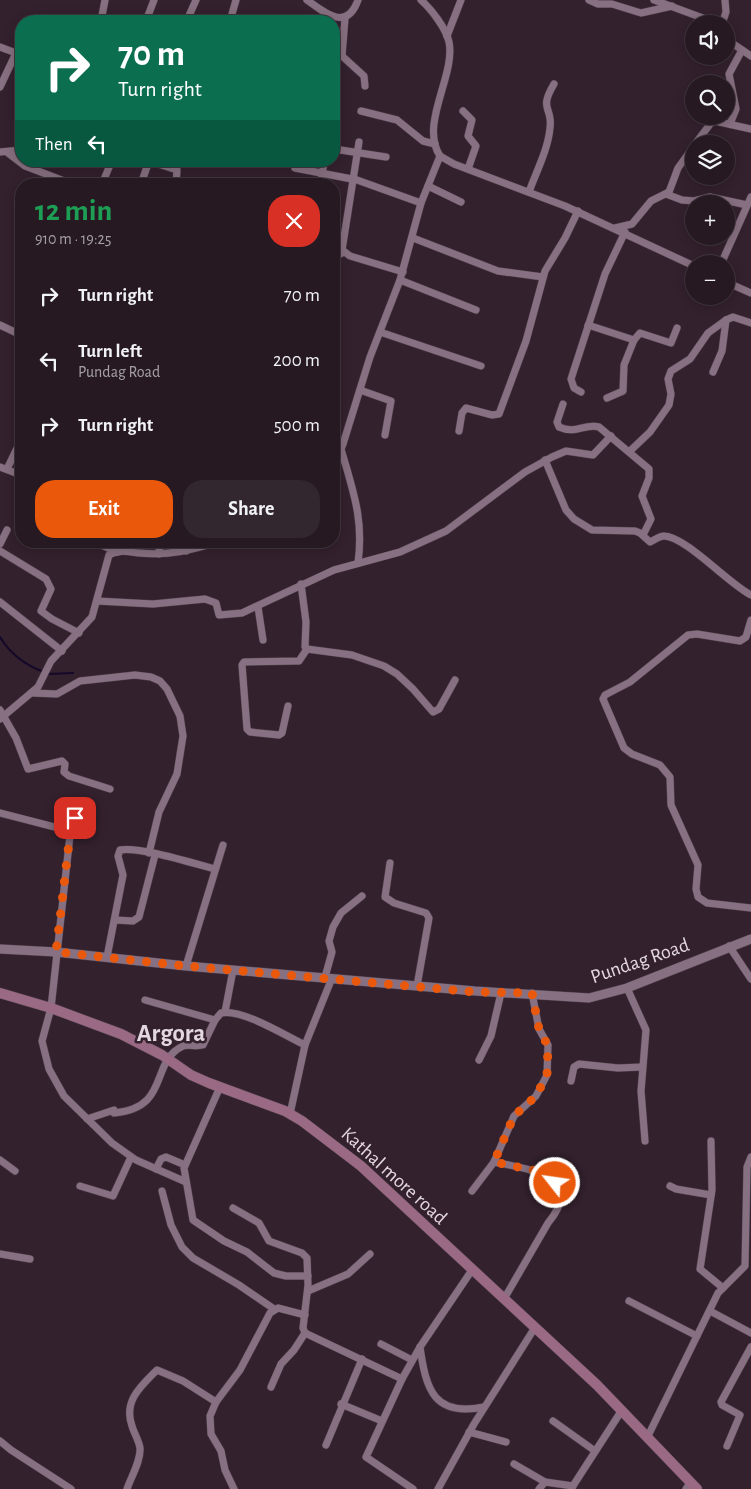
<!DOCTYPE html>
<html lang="en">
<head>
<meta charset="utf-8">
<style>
  :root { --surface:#261922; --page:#32262f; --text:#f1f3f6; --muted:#a4a0a5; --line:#423840; --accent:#ea580c }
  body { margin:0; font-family:"Alegreya Sans",sans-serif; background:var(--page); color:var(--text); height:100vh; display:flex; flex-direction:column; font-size:19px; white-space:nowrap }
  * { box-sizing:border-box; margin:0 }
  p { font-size:16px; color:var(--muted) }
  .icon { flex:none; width:28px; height:28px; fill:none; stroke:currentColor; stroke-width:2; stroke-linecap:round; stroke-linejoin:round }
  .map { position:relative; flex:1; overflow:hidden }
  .details { position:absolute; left:15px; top:178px; width:325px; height:370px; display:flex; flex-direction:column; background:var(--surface); border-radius:20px; box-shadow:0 2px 12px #0003,0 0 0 1px var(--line) }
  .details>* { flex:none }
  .guide { position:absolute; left:15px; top:15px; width:325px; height:152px; border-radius:20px; box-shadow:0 2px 12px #0003,0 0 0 1px var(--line); background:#0b6e4f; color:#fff; overflow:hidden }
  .tools { position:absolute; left:685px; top:15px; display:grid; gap:10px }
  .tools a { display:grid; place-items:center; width:50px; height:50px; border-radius:50%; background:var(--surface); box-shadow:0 2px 12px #0003,0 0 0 1px var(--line); font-size:25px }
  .pin { position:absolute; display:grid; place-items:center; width:42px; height:42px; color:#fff; margin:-21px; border-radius:10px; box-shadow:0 2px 8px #0006 }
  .me { position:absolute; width:55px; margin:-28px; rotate:300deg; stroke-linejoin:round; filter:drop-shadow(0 0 4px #0008) }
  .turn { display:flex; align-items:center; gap:18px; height:105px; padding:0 20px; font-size:22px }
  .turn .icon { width:65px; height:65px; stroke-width:2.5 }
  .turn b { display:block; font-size:35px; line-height:42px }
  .then { display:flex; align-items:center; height:48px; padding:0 20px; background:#0003; gap:10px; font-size:19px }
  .round { display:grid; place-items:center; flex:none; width:52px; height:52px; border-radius:20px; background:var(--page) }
  .headline { display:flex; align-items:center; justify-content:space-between; height:85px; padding:0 20px }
  h1 { font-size:30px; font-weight:700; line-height:38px; color:#1e9e55 }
  .cta { display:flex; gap:10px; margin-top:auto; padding:10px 20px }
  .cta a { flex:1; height:58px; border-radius:20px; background:var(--accent); color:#fff; font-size:20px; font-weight:700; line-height:58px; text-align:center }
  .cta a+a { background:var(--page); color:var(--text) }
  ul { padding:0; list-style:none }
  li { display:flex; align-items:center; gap:15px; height:65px; padding:0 20px }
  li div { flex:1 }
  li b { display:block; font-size:19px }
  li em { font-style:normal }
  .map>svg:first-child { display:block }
</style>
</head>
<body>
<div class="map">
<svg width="751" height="1489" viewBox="0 0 751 1489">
  <rect width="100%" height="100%" fill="#33212e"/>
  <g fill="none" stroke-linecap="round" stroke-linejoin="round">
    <g stroke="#150829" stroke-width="2">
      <path d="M0,637c11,18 25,28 44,35"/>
      <path d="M48,674l25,-1"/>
    </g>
    <defs>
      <g id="minor">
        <path d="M307,0c19,14 40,31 51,0"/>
        <path d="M421,0c10,9 25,28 28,42 7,33 -30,82 -9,114"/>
        <path d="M589,0l9,4h14l29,9 31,-7"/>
        <path d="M654,0l65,24"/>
        <path d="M188,18l8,-18"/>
        <path d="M345,18l-3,38 22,20 1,10"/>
        <path d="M101,21l4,-21"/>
        <path d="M146,21l8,-21"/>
        <path d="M230,21l6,-21"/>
        <path d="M722,24l4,-12 -1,-12"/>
        <path d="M447,36l14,-36"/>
        <path d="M726,39l25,17"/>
        <path d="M0,47l16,6 -16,34"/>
        <path d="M361,111l36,9 26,21 12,3"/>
        <path d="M463,111l9,9 -4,16 8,10 -8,23"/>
        <path d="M730,124l6,-15 -7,-35 13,-24"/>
        <path d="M359,142l-17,108 8,6 53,16"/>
        <path d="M695,144l16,-21 4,-2 36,8"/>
        <path d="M334,149l52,8"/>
        <path d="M0,152l21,-2"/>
        <path d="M8,153l17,13 47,18"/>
        <path d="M149,161l28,9 -1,14"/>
        <path d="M295,168l62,12 64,23"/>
        <path d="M102,184l8,-19 5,-4"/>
        <path d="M141,184l8,-23"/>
        <path d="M321,184l3,-23"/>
        <path d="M428,186l33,16"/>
        <path d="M529,192c7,-20 19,-42 21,-64 3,-22 -12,-17 4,-44"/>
        <path d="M666,194l16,6 12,1 16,-4 37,8"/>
        <path d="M615,228l17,-4 19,-23 18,-9 9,-24 16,-22"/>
        <path d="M413,238l85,33 45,6"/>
        <path d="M334,257l10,-5"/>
        <path d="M721,264l30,-67"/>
        <path d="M400,280l76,30"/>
        <path d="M726,282l25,11"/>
        <path d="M0,325l21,10"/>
        <path d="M588,325l46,15 6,-7 31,10 6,-15"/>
        <path d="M380,332l101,34"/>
        <path d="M713,372l9,-21 4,-31 7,-3 18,6"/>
        <path d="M360,390l31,11 -6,34"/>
        <path d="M581,392l-7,-4 -3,-9 34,-105 20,-42"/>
        <path d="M607,398l16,-7 1,-26 10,-25"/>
        <path d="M563,404l-6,18 2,5c18,8 25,-4 40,0l50,42v9l-7,18 9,23 -8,16"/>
        <path d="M459,431l3,-18 4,-5 26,7 7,-1 27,-73 19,-70 20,-33 13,-27"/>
        <path d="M341,449c12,42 23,70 17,114"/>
        <path d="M630,451l20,-19 19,-27 2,-11 -3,-15 3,-8 19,-12 18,-26 18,-13"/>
        <path d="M334,455l7,-6 2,-5 27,-87 30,-77 21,-77 19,-47 14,8 111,42 129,60"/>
        <path d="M545,460l21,50 8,9 18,11 43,1 5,2 10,9c5,-2 9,-6 14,-6 21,0 66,49 87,59"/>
        <path d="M0,467l21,8"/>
        <path d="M7,469l14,-29"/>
        <path d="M93,541l24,11"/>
        <path d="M0,544l7,-14"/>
        <path d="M0,551l46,28 5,10 -10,22 11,8 27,14"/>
        <path d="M186,551l1,-10"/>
        <path d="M159,554l1,-13"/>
        <path d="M301,584l5,38 -1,25 2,2 45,6 32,11 13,8 16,15 20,23 6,-3 16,-29"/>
        <path d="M97,601l56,3 52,-5 11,4 3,12 23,-2 92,-43 66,-18 46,-21 79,-59 27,-15 14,-6 27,4 18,-19"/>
        <path d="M0,602l62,49"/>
        <path d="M258,607l5,33"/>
        <path d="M751,620l-5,17 -6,4 -43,-7 -9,1 -58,47 -25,13 -2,4 21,49 8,6 28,11 10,12 1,28 27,60 -2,24 2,8 9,6 44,5"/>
        <path d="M32,693l25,1 23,-13 55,-6 16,2 9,4 7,8 13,27 3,20 -6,38 -18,38 -10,41"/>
        <path d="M288,706l-6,27 -3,2 -29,-3 -3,-3 -5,-64 2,-3 55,-1 8,-12"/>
        <path d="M0,710l16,28 12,31 34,-8 3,3 -1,8 5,4 41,13"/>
        <path d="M0,719l38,-32 13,-26 41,-44 17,-62c9,-6 20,-3 30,-2 29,3 54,-3 82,-12"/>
        <path d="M0,813l70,18"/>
        <path d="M88,817l-13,1 -4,8 -20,182 -9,33 7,28 15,27 48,47 24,17 50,22"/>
        <path d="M390,863l-5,34 9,6 32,10 3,5 -12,68"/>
        <path d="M115,920l18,1 6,-4 16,-62"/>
        <path d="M729,946l22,33"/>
        <path d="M107,957l16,-82 -5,-19 2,-6c19,-4 75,14 95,19"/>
        <path d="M186,966l37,-121"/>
        <path d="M325,977l7,-25 -3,-11 4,-14 8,-14 21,-17"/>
        <path d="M627,988l19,42 -5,61 4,50"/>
        <path d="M145,1000l70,20"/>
        <path d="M225,1012l8,-42"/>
        <path d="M479,1060l12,-24 10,-43"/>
        <path d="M571,1081l3,-14 5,-3 39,4 24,-1"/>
        <path d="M220,1087l-36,81 9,52 31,21 23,11 27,21 12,3h22"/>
        <path d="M114,1113c57,-5 35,-51 69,-67 6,-2 13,1 20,-1l12,-25 6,-7c20,-5 65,23 84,32"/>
        <path d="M290,1114l15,-69 27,-67"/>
        <path d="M87,1119l27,-9"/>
        <path d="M711,1141l1,49 -12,79 23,19"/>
        <path d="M0,1160l15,11"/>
        <path d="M494,1162c34,7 93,14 54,61l-44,76"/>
        <path d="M156,1169l5,-10 5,-2 19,8"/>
        <path d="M80,1186l33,10 18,-39"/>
        <path d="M670,1186l6,3 35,6"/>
        <path d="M162,1191l9,34 11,22 11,11 46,27 35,24"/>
        <path d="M472,1191l22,-29 20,-46 22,-20 11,-21 1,-30 -9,-16 -7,-36"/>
        <path d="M233,1208l26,15 10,18 33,12 5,5 1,27 -5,43 2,5 97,46 18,-32 52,-77"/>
        <path d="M0,1254l30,5"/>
        <path d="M308,1291l40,-17 22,-20"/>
        <path d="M629,1301l68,35"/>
        <path d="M710,1311l41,22"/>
        <path d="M381,1344l31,16"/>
        <path d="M420,1347c6,43 14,70 64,60"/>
        <path d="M402,1379l-36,78 47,32"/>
        <path d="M271,1387l10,-23 13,-14 11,-17"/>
        <path d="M341,1404l41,17"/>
        <path d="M553,1421l42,30"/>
        <path d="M469,1432l37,10"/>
        <path d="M647,1438l71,-145 27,-27 2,-99 4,-10"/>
        <path d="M0,1441l11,9 60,39"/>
        <path d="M326,1445l36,-86"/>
        <path d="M727,1446l13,-31 -18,-10 -1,-3 30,-55"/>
        <path d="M514,1464l31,18 28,4"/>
        <path d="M127,1489c4,-12 14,-28 13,-41 -1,-7 -6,-15 -8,-22 -9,-25 9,-40 25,-56l26,11 33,21"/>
        <path d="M234,1489l-9,-19 -4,-19 -10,-17 -1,-18 6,-14 24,-32 30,-57 8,-5 27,7"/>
        <path d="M438,1489l36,-65 60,-95"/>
        <path d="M539,1489l6,-7"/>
        <path d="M571,1489l51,-79"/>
        <path d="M686,1489l4,-6"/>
      </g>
      <path id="tertiary" d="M0,949l56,3 130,14 289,25 114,7 38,-10 124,-49"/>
      <path id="secondary" d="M0,993l51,15 70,26 41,21 29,20 18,8 76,28 17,10 59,45 236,219 100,104"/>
    </defs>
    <use href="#minor" stroke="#4e3f4b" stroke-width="8"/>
    <use href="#tertiary" stroke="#4e3f4b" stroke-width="10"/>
    <use href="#secondary" stroke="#4e3f4b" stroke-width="11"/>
    <use href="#minor" stroke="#877081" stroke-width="7"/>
    <use href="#tertiary" stroke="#877081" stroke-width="9"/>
    <use href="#secondary" stroke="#9a6983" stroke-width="10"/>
  </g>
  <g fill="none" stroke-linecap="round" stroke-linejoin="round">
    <path stroke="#ea580c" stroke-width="9" stroke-dasharray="0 16.2" d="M75,818l-4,8 -15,126 130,14 289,26 57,1 7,36 9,17 -1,29 -11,21 -22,20 -20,46 43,9 18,12"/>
  </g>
  <g text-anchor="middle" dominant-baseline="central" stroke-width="5" stroke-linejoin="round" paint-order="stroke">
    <g font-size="20" fill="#e3d7e0" stroke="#33212e">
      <text transform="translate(640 961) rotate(-19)">Pundag Road</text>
      <text transform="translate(394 1176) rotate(42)">Kathal more road</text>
    </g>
    <g font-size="25" font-weight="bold" fill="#e3d7e0" stroke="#33212e">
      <text x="171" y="1033">Argora</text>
    </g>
  </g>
</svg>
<div class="tools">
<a><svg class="icon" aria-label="sound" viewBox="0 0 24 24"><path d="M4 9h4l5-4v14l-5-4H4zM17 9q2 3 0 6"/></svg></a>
<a><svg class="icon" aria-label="search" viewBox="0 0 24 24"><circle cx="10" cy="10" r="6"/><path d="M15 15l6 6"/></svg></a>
<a><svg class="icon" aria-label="layers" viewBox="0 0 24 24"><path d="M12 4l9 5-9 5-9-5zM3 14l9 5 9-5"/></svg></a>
<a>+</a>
<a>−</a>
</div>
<div class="pin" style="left:75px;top:818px;background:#d93025"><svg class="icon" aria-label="arrive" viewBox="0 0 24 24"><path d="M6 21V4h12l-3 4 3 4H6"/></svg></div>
<svg class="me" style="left:555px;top:1183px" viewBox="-20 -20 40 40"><circle r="17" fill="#ea580c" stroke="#fff" stroke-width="3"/><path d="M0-11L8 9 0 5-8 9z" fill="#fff"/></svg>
<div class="guide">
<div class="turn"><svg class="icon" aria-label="right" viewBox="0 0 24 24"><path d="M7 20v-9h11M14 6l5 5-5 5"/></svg><div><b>70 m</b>Turn right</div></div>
<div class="then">Then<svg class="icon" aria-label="left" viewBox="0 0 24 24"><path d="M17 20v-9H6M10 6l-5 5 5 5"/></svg></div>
</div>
<section class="details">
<div class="headline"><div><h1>12 min</h1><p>910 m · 19:25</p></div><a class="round" style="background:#d93025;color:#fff"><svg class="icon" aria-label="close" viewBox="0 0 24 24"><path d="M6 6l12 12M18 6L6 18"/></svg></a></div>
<ul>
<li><svg class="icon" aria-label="right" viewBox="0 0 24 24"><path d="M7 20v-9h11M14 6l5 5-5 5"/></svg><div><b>Turn right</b></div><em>70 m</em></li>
<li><svg class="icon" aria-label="left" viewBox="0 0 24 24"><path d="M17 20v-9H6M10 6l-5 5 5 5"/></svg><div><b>Turn left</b><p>Pundag Road</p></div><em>200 m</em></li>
<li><svg class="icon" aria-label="right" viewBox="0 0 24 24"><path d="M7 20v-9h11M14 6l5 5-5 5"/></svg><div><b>Turn right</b></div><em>500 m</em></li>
</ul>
<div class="cta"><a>Exit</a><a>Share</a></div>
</section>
</div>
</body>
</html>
